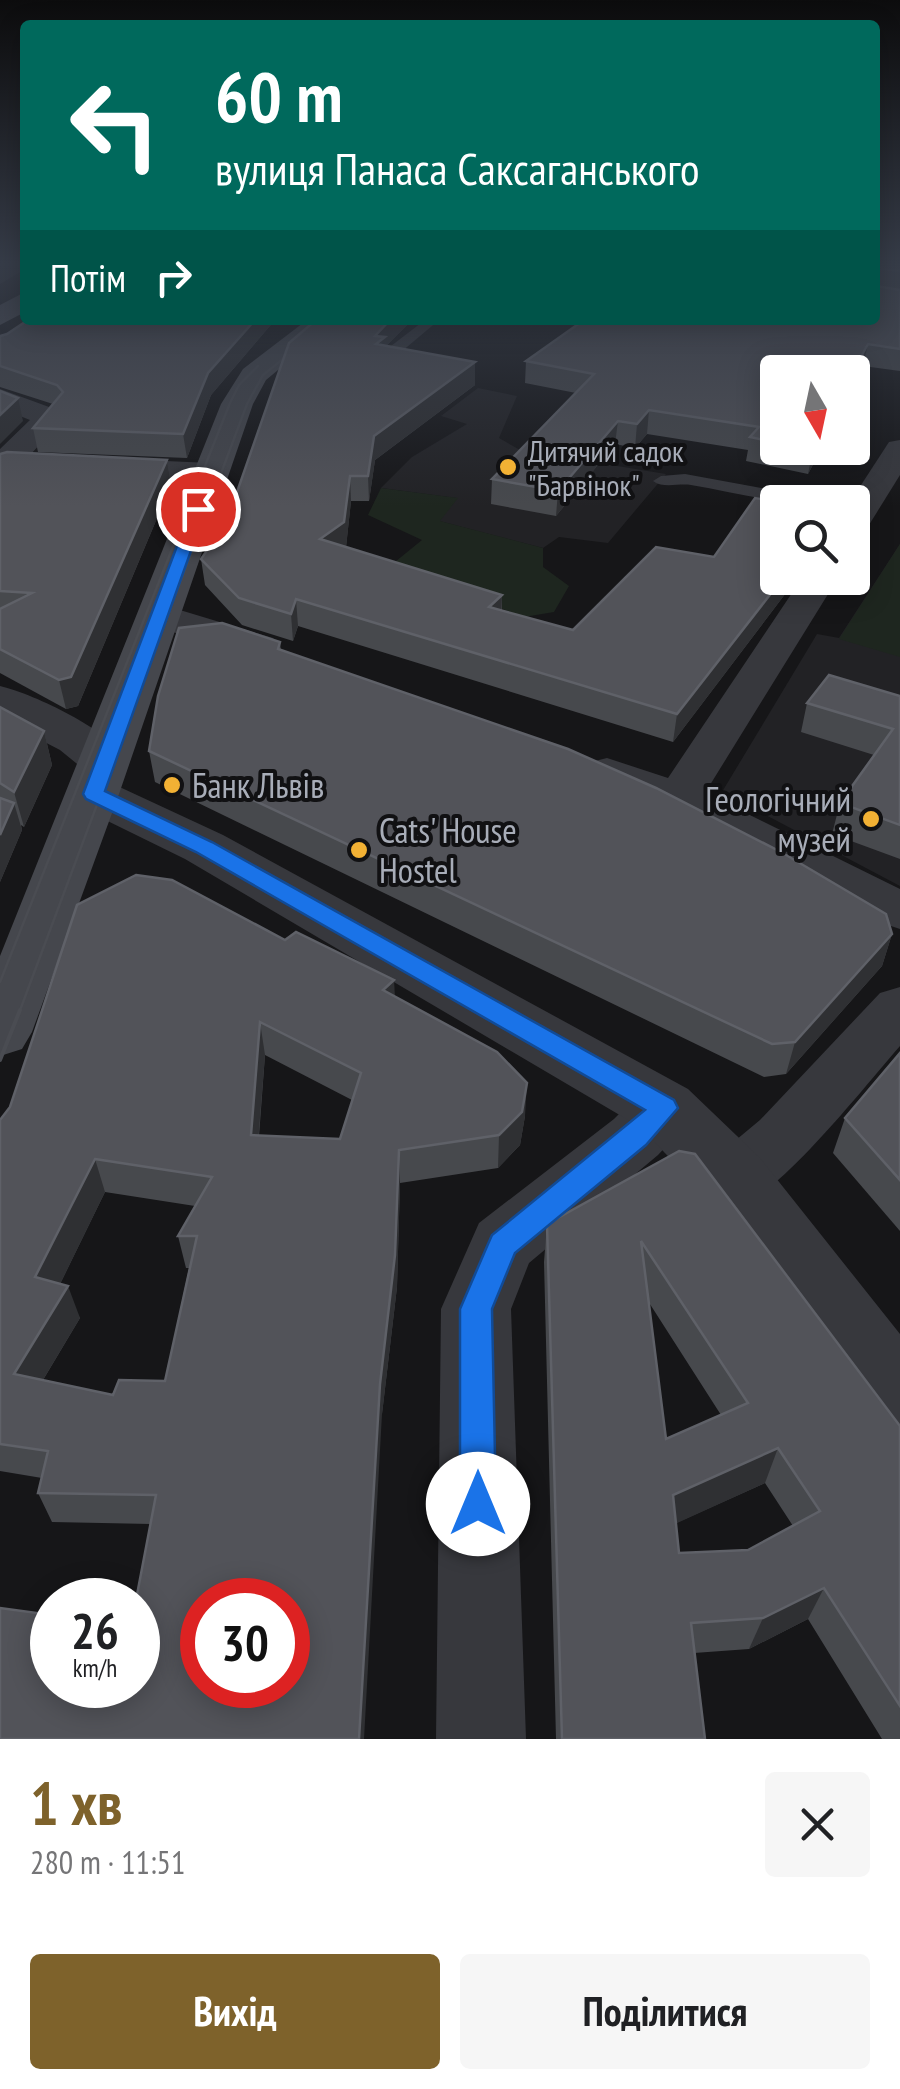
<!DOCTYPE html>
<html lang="uk">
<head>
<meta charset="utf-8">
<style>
  :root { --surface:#fff; --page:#f6f6f6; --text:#202124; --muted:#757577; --accent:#7e622b }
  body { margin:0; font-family:"PT Sans Narrow",sans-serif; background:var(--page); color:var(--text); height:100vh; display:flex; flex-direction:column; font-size:38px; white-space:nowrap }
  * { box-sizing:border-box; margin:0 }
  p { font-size:32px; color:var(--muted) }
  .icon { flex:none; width:55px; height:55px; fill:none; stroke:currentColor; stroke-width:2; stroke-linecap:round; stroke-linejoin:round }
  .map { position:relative; height:1739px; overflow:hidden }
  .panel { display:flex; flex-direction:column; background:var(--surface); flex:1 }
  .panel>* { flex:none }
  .guide { position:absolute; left:20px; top:20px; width:860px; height:305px; border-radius:10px; box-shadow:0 5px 25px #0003; background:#00695c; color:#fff; overflow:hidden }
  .needle { width:65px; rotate:171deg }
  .fabs { position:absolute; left:760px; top:355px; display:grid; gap:20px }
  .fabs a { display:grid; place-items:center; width:110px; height:110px; border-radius:10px; background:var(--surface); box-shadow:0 5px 25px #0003; font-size:50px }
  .speed { position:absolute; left:30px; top:1578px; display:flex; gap:20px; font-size:50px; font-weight:700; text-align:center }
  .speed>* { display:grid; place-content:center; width:130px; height:130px; border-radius:50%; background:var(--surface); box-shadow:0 5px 25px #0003; line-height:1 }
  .speed small { font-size:25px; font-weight:400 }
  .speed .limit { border:15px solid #d22; background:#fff; color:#111 }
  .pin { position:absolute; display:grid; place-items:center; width:85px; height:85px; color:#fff; margin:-42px; border:5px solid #fff; border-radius:50%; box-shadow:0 2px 10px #0007 }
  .me { position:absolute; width:110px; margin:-55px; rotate:0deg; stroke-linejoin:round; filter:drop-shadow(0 0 8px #0008) }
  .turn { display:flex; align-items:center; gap:35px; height:210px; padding:0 30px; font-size:45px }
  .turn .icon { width:130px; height:130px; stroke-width:2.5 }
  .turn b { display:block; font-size:70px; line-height:85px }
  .then { display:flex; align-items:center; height:95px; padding:0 30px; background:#0003; gap:20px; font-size:38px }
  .round { display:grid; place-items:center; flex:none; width:105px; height:105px; border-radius:10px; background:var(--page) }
  .head { display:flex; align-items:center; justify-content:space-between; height:170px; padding:0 30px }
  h1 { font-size:60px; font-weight:800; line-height:75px; color:var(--accent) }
  .cta { display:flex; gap:20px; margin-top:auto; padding:20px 30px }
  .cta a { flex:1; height:115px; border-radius:10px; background:var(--accent); color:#fff; font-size:40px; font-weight:800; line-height:115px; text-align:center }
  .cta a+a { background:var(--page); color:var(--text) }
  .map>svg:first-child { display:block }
</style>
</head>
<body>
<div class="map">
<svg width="900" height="1739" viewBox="0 0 900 1739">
  <rect width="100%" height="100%" fill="#161618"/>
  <g fill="#222225">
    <path d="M478,388l39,8 -18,42 21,12 146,24 -58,69 -49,-6 -16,11 -104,-27 17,-23 -75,-10 31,-31 55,-33 -26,-8z"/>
    <path d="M900,544v342l-178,-94 95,-158 22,4z"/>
  </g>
  <g fill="#1e261f">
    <path d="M381,488l77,10 -18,23 103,27v19l26,19 -15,26 -30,5 -81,-30 -29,-20 -24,-1 32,-26 -54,-25z"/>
    <path d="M900,544v113l-61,-18z"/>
  </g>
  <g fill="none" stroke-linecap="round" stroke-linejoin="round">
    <g fill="#37383d" fill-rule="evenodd">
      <path d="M425,320h14l-38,32h-10v-6z"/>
      <path d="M685,474l126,23 8,5c-43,3 -85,-10 -128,-17 -13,-2 -27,4 -38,-4l8,-5z"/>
    </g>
    <g fill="#37383d" fill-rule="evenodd">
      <path d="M0,389l60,22 5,6 -35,38 181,8 11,3 5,7 -5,7 -11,3 -211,-11v-23l30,-29 -30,-12z"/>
      <path d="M900,440v35l-36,58 -12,3 -2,-34 39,-60z"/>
      <path d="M802,578h36l-133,215 195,96v40l-18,-6 -221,-115 -70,-26 -7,-10 7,-10 16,-4 61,20z"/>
      <path d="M160,604l113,34 6,8 -6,8 -14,4 -113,-34 -5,-8 5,-8z"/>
      <path d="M900,987v59c-27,30 -129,161 -166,160 -6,0 -16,-6 -22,-8l-9,-19 9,-19 48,-40 120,-127z"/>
      <path d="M664,1084l22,7 8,17 -8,17 -28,30 -129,108 -18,46 15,430h-90l5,-430 38,-86 135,-104 28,-28z"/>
    </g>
    <g fill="#37383d" fill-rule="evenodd">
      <path d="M0,686c37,9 108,44 130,75l-7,11 -18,4 -18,-4 -27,-22 -60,-31z"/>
      <path d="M93,778l18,5 112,52 465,254 72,69 140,176v103l-29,-11 -161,-226 -70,-73 -455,-268 -110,-54 -8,-11 8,-11z"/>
    </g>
    <path fill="#45474d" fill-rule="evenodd" d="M307,320h31l-72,60 -13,24 -134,390 -87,238 -10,17 -22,7v-100l221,-552 22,-35z"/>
    <path fill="#53555c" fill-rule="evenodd" d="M25,292v20l-25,13v-20z"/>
    <g stroke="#4a4c52" stroke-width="2.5">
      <path d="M0,982l230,-579 9,-18 19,-19"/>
      <path d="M19,1013l228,-609 16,-29 69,-55"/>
    </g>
    <path stroke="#4a4c52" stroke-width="4" d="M0,1060l20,-50"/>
  </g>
  <g fill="#47494d" fill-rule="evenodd">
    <path d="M875,263h25v108l-37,-5 -85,6v76h44l-14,26 -62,-13 2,-11 -101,-16 -12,14 -20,-4 -59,72 -65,-12 1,-25 84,-86 -51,-10 1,-22z"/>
    <path d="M28,320h247l-64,75 -24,63 -149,-6 -5,-24 20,-24 -53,-17v-51l7,-2z"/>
    <path d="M316,320h96l-26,26 89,16v23l-100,75 -6,41h-18l-5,46 156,48v15l71,20 222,-49 -122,161 -375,-116 -5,15 -51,-16 -37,-40 -4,-26 21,-24z"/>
    <path d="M0,454l167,6 4,25 -93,221 -12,3 -66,-36z"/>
    <path d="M280,642l1,9 611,283 -10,32 -96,108 -22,3 -609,-295 -6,-31z"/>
    <path d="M900,696v163l-68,-25 8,-31 34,-48 -73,-23 6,-29z"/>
    <path d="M0,707l44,24 8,34 -28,62 -3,-2 1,5 -22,52z"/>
    <path d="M285,940l110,56 130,120 -5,29 -22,23 -98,15 -3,104 -15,127 -244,271 13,-161 -99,-2 -14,-29 4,-15 -42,-7v-351zM265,1055l87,45 -12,39 -81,-3zM105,1192l90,14 -17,30 8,32h3l-24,113 -52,14 -70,-15 37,-62 -20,-34z"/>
    <path d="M900,1053v178l-67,-78 12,-35z"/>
    <path d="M679,1151l221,275v313h-18l-74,-120 -59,30 -55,4 11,86h-149l-12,-477 3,-38zM648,1301l73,114 -55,24zM765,1483l28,43 -45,24 -69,3 -3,-30z"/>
  </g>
  <g fill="#2f3033">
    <path d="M0,263h25v6l-25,15z"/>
    <path d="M255,320h20l-64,75 -24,63 -4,-24 25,-61z"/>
    <path d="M390,320h22l-27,27 -8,19 -2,-30z"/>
    <path d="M868,344l-5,22 -11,21v-14z"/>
    <path d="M475,362v23l-100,75 -6,41 -1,-25 6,-40z"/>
    <path d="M18,398l5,23 -23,23v-29z"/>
    <path d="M649,410l-2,24 -12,14 2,-24z"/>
    <path d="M618,421l-3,23 -59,72 2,-25z"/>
    <path d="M814,448h8l-14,26 5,-25z"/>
    <path d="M167,460l4,25 -93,221 -12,3 -7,-29z"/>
    <path d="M350,476l1,25 -5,47 -26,-9z"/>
    <path d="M783,578h13l-1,3 -122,161 4,-28z"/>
    <path d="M502,595l-1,27 -12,-15z"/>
    <path d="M296,599l2,27 -5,15 -2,-27z"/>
    <path d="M44,731l8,34 -28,62 -10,-35z"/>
    <path d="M14,803l8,27 -22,52v-47z"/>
    <path d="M892,934l-10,32 -96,108 9,-32z"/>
    <path d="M394,980l2,34 -13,-24z"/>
    <path d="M260,1022l5,33 -9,113 -5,-33z"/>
    <path d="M527,1083l-2,33 -5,29 -22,23 1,-33z"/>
    <path d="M399,1150l1,33 -3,104 -15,127 -18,325h-5l21,-355z"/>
    <path d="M95,1159l10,33 -57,117 -13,-32z"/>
    <path d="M68,1286l12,32 -52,87 -14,-31z"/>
    <path d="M778,1448l-13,35 -101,46 9,-34z"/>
    <path d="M824,1588l-16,31 -59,30 14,-31z"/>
  </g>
  <g fill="#525359" stroke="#5f6168" stroke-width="2.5" fill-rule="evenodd">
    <path d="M875,263h25v8l-23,-3 -1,18 24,4v59l-32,-5 -16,29 -74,-1v71l-28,-6 9,-10 -110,-17 -12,14 -19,-3 -60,70 -66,-12 102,-105 -68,-13 58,-41h291z"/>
    <path d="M28,320h227l-47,53 -25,61 -150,-6 30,-36 -6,-7 -57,-19v-30l7,-2z"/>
    <path d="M316,320h74l-15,16 10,1 -9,7 99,18 -101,74 -6,40h-18l-6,46 -24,17 182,56 -13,12 84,23 83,-83 58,10 41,-59 24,4h-1v76h5l-106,136 -381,-115 -5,15 -52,-16 -38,-39 16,-23 5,-1 67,-192z"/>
    <path d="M0,391l18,7 -18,17z"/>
    <path d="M7,452l160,8 -96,217 -12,3 -59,-31v-40l32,-16 -32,-2v-137z"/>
    <path d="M222,623l58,19 -2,7 290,100 88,39 125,64 105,62 6,20 -97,108 -23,2 -623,-293 9,-55 21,-68z"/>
    <path d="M829,675l71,21v129l-60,-22 53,-74 -86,-26z"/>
    <path d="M0,707l44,24 -30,61 -14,-9z"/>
    <path d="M0,798l14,5 -14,32z"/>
    <path d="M136,875l36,5 113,60 11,-8 98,48 -11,10 114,62 30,31 -5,29 -23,23 -100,15 -4,105 -15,129 -21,355h-359v-131l52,7v70h86v-85h-2l20,-105 -118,-2 10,-42 -48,-7v-324l10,-13 67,-202zM260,1022l101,51 -21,66 -89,-4zM95,1159l117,18 -34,59h19l-32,145 -46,-1 -6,15 -99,-21 54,-88 -33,-9zM202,1600h86v85h-86z"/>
    <path d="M900,1053v127l-55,-62z"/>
    <path d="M679,1151l16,3 205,272v280l-76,-118 -61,30 -72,5 14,116h-143l-15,-515zM641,1241l107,162 -82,36zM778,1448l42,63 -72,39 -69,3 -6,-58z"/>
  </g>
  <linearGradient id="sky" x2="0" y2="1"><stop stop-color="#0c0c0d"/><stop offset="0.52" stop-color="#363c48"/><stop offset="1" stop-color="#363c48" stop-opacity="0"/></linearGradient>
  <rect width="900" height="506" fill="url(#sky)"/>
  <path fill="#1a73e8" stroke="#114b97" stroke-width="2.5" d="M198,504l8,5 -101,282 107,51 462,258 4,8 -32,37 -131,108 -23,56 4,195 -5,13 -13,5 -12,-5 -6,-13v-195l28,-65 4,-9 153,-125 -449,-258 -110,-53 -3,-5 108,-285z"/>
  <g fill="#f2b134" stroke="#111113" stroke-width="4">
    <circle cx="508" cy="467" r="10"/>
    <circle cx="172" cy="785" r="10"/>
    <circle cx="871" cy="819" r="10"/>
    <circle cx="359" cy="850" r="10"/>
  </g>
  <g text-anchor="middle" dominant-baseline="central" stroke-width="8" stroke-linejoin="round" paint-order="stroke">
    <g font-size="30" fill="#a8adb8" stroke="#111113" text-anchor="start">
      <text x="528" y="450">Дитячий садок<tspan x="528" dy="34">"Барвінок"</tspan></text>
    </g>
    <g font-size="35" fill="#a8adb8" stroke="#111113" text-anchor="start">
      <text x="192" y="785">Банк Львів</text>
      <text x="851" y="799" text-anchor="end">Геологічний<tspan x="851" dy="40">музей</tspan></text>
      <text x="379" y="830">Cats' House<tspan x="379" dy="40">Hostel</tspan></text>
    </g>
  </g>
</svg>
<div class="fabs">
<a><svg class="needle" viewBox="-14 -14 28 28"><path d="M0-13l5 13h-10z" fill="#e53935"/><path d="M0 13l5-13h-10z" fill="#757577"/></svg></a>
<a><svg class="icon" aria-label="search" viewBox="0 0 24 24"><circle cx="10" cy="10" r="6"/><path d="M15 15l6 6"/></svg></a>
</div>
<div class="speed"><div>26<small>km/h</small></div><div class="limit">30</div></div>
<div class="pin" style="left:198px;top:509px;background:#d93025"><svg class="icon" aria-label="arrive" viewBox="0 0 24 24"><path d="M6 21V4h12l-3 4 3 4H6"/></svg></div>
<svg class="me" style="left:478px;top:1504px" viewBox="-20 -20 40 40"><circle r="19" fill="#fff"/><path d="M0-13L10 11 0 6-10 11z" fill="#1a73e8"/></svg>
<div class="guide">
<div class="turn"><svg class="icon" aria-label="left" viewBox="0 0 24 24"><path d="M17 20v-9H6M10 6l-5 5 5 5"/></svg><div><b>60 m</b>вулиця Панаса Саксаганського</div></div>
<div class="then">Потім<svg class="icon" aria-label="right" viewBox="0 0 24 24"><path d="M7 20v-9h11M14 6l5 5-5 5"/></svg></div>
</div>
</div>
<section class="panel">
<div class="head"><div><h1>1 хв</h1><p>280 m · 11:51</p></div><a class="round"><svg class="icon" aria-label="close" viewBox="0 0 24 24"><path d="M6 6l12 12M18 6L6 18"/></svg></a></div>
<div class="cta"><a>Вихід</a><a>Поділитися</a></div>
</section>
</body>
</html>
